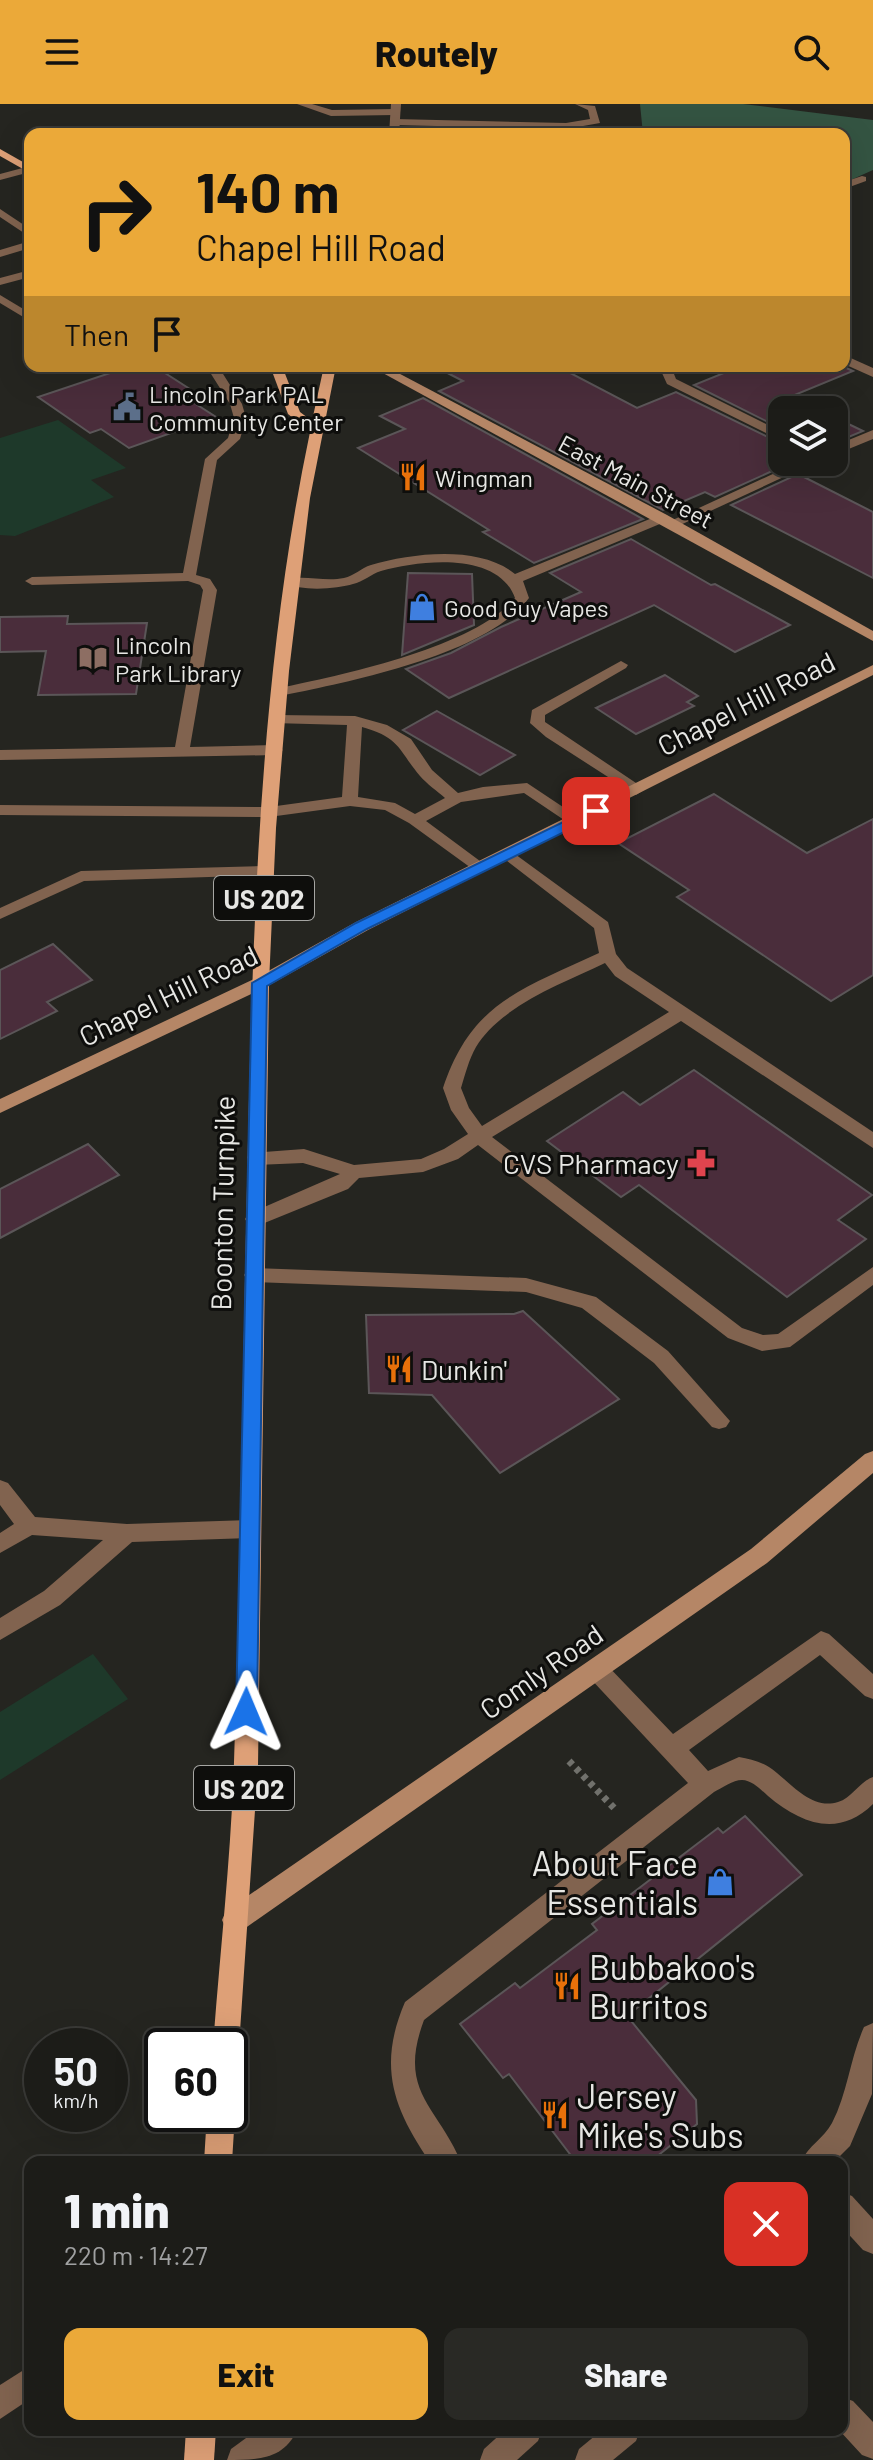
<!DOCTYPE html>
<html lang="en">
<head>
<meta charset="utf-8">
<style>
  :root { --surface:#1c1c18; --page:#292925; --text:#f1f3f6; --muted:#a0a1a2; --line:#3a3a37; --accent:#eba939 }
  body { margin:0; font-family:Barlow,sans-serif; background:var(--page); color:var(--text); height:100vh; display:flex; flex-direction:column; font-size:30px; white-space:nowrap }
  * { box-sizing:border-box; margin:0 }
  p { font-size:26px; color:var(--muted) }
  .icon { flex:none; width:44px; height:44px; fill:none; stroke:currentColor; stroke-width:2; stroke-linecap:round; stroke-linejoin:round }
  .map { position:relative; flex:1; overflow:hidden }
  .side { position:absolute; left:24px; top:2052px; width:824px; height:280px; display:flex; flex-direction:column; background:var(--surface); border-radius:16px; box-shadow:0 8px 32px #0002,0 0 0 2px var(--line) }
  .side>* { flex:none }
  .top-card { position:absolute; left:24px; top:24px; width:826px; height:244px; border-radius:16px; box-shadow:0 8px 32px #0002,0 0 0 2px var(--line); background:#eba939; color:#111; overflow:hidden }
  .fabs { position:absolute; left:768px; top:292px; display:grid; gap:16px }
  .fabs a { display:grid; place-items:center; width:80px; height:80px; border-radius:16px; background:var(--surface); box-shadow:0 8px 32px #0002,0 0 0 2px var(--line); font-size:40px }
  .speed { position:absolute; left:24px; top:1924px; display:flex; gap:16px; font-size:40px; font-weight:700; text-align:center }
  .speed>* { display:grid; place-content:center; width:104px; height:104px; border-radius:50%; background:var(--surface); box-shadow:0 8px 32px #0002,0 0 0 2px var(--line); line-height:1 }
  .speed small { font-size:20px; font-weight:400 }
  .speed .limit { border:4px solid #111; border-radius:12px; background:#fff; color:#111 }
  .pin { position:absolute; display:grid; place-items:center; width:68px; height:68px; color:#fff; margin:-34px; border-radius:16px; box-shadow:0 4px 12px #0006 }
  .me { position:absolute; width:88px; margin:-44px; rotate:1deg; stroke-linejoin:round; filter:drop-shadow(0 0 6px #0008) }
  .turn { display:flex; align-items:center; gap:28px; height:168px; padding:0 40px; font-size:36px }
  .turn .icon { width:104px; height:104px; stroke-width:2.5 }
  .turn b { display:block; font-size:56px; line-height:68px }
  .then { display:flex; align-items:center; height:76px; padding:0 40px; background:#0003; gap:16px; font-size:30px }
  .round { display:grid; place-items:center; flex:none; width:84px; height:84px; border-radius:16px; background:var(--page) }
  .headline { display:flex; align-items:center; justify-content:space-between; height:136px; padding:0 40px }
  h1 { font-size:48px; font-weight:800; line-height:60px }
  .button { display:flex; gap:16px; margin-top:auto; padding:16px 40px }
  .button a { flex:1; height:92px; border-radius:16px; background:var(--accent); color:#111; font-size:32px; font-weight:800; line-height:92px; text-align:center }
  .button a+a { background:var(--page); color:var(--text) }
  header { display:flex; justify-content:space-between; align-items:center; height:104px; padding:0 40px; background:var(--accent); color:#111; font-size:36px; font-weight:800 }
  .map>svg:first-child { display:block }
</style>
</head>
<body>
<header><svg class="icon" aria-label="menu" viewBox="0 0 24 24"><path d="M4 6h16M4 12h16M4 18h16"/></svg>Routely<svg class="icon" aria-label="search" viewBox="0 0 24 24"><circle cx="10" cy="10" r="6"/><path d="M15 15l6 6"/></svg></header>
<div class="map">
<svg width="873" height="2356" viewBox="0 0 873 2356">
  <rect width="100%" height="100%" fill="#252520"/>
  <g fill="#1e392a">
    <path d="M58,316l68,48 -35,12 23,17 -99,39 -15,-1v-97z"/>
    <path d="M93,1550l35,45 -128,81v-68z"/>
  </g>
  <path fill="#345442" d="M640,0h103l130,16v50l-29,13v-49h-201z"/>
  <g fill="#4a2d3b" stroke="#5b5658" stroke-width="2">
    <path d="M131,262h23l42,27 -11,4 31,20 -87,31 -28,-19 -11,4 -52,-36z"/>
    <path d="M434,262h123l80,42 39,-16 106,52v18h10l-77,35 -10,-5 -42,18 -224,-119 24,-10z"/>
    <path d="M741,262h101l11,5 -61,25 28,14h-38v19l-88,-44z"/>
    <path d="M423,294l220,121 -109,44 -51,-31 6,-2 -131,-82 47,-19 -25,-13z"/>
    <path d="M834,313l29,14 -29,12z"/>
    <path d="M798,370l75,38v66l-142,-73z"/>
    <path d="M631,435l80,46 4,-1 75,41 -55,27 -81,-47 -205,93 -43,-29 45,-16 50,-26 80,-35 -31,-19z"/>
    <path d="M408,469l64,1 2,51 -72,30z"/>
    <path d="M68,512l-1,8 80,-1 -11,71 -98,1 8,-44 -46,1v-35z"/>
    <path d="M665,571l33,21 -11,6 7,4 -58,28 -40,-26z"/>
    <path d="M437,607l78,44 -35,20 -77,-45z"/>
    <path d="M714,690l93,59 66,-34v156l-42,26 -154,-104 12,-7 -71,-47z"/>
    <path d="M53,840l39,36 -45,22 10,9 -57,28v-69z"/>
    <path d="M694,966l178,125 -34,25 28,19 -79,58 -148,-112 -18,12 -74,-56 76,-49 17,13z"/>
    <path d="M88,1040l31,31 -119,63v-49z"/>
    <path d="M523,1207l96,88 -119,74 -68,-78 -63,-2 -3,-78 148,-1z"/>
    <path d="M745,1712l57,59 -175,141 69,84 1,24 -47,38h-74l-67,-88 -6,4 -43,-54 55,-41 5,5 77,-58 -5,-6 126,-96 5,5z"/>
  </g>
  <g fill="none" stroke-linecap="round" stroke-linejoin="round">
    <path stroke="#71716c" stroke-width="7" stroke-dasharray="5 5" stroke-linecap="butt" d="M569,1657l46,48"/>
    <g fill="#81634f" fill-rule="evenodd">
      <path d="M297,0h15l20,6 63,-1 5,3 -5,3 -64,1z"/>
      <path d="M575,0l20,2 5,17 -34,6 -171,-4 -5,-3 5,-3 171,4 24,-4 -2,-9z"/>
      <path d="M30,62v6l-30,8v-6z"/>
      <path d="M0,105l30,20v8l-30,-20z"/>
      <path d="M30,137v7l-30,9v-7z"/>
      <path d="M0,191l30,18v8l-30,-18z"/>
      <path d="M206,262h12l24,38 4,14 -6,21 -23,21 -21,115 14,4 7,11 -27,157 85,-2 8,5 -8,5 -275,5v-10l175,-3 28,-157 -3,-5 -12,-4 -156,4 -7,-4 7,-4 151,-4 22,-114 23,-21 6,-20 -4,-14z"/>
      <path d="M669,262h13l-8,8 2,5 106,53v9l-115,-57 -5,-11z"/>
      <path d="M662,410l7,4 -2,3 -144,60 6,17c-42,57 -181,84 -249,98l-7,-4 7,-4c62,-13 195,-41 235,-90 -17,-47 -95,-38 -134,-27 -10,3 -18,11 -28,13 -16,5 -54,8 -67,-2l2,-3c18,-4 37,3 56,-1 10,-2 17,-10 27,-13 42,-12 108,-20 144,9z"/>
      <path d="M621,557l7,4 -2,3 -81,47v7l97,65 2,3 -8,5 -90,-58 -16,-14 2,-13z"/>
      <path d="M277,611l78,1 32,9 24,14 21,31 26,23 25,-6 44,-4 57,38 -2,3h-12l-46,-31 -63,9 -35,19 58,43 2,4 -8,5 -69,-50 -24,-13 -35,-4 -81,11 -269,-2v-10l269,2 73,-10 5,-72 -75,-2 -3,-3zM362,623c39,11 36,23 58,49 7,8 17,15 25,22l-30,16 -20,-11 -37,-6z"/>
      <path d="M508,745l100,73 8,32 11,14 246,164v16l-192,-127 -189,116 250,191 21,7 15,-1 95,-67v18l-83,62 -28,4 -34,-13 -250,-193 -20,14 -35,13 -64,6 -11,11 -86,35h-14l-3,-5 3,-5 92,-40 -37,-11 -47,2 -9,-7 2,-5 55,-4 50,16 67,-6 23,-10 24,-15 -17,-24 -8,-22c29,-87 80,-99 156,-135l-5,-25 -92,-71v-6zM605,859l10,13 54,36 -187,114 -13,-18 -8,-20c4,-13 8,-29 15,-41 27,-43 86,-63 129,-84z"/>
      <path d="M266,762l6,1 2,4 -2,4 -188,6 -84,38v-11l81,-37z"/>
      <path d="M254,1164l272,10 70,19 72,54 62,70 -4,6 -7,2 -7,-2 -58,-64 -72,-55 -56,-16 -272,-10 -7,-2 -3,-5 3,-5z"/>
      <path d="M0,1376l8,3 27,34 92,7 123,-4 8,3 3,6 -3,6 -8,3 -118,4 -72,63 -60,35v-22l44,-27 59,-51 -71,-5 -32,18v-20l14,-9 -14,-19z"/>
      <path d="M821,1527l8,3 44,40v25l-8,-3 -45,-41 -131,95 19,21 31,-14c10,2 21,4 30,10 20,13 41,44 69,35 14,-4 21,-20 35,-25v27c-34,34 -72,20 -105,-8 -7,-6 -16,-16 -26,-16 -9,0 -20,8 -28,12l-290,228c-27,72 13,85 37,142h-31c-38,-55 -52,-97 -25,-160l283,-219 -100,-107 -4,-7 4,-7 8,-3 8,3 69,72z"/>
      <path d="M873,1919l-1,71 -22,52 -16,16h-33c7,-16 23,-24 31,-39 16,-31 18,-65 32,-96z"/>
      <path d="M842,2088l10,4 21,23v35l-10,-4 -21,-23z"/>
      <path d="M842,2293l11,4 20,21v37l-11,-4 -23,-25h3z"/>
      <path d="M257,2326h40c-13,30 -41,30 -70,30l4,-11z"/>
      <path d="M505,2326h37l-4,11 -21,19h-37l4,-11z"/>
      <path d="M602,2326h38l-4,11 -23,19h-38l4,-11z"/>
    </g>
    <g fill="#81634f" fill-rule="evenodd">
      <path d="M862,72l4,1v4l-22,8v-7z"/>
      <path d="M30,166v7l-30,8v-7z"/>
      <path d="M844,251l29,13v9l-29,-13z"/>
      <path d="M873,326v9l-39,16v-9z"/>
      <path d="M799,358h17l-140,65 -12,-3z"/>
      <path d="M30,2262v33l-30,20v-34z"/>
    </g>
    <path fill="#81634f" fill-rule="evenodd" d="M391,0h10l-2,30h-10z"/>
    <g fill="#b58666" fill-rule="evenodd">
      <path d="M370,262h15l282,149 206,116v10z"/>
      <path d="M873,561v10l-505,255 -102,57 -266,126v-14l254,-120 102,-57z"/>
      <path d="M873,1347v22l-106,90 -523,366 -9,3 -9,-3 -4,-9 4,-9 525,-362 114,-95z"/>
    </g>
    <g fill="#dea077" fill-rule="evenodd">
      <path d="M0,45l30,17v7l-30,-17z"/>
      <path d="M270,262h12l18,46 12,9 12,-55h12l-26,132 -21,173 -13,157 -7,155 -11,783 -19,280 -4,9 -5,3v-12h-17c7,-94 18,-189 21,-284 6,-176 8,-352 12,-529 6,-267 9,-539 64,-801l-22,-18z"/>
      <path d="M230,2000l5,10 -3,48h-28l3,-48h23z"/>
      <path d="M186,2326h30l-2,30h-30z"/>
    </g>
  </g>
  <path fill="#1a73e8" stroke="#114b97" stroke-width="2" d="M596,702l5,2v6l-234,115 -100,57 -10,726 -3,7 -8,2 -7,-2 -3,-7 16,-729 104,-60z"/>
  <defs>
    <symbol id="civic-bare" viewBox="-9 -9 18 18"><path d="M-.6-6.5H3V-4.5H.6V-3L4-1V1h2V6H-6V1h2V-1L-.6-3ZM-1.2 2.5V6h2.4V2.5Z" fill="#5c6f8a" stroke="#0e0e0c" stroke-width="2.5" paint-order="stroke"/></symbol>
    <symbol id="restaurant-bare" viewBox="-9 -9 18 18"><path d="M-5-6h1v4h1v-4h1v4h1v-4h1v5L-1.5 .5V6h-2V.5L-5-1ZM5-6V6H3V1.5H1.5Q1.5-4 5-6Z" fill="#e8710a" stroke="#0e0e0c" stroke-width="2.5" paint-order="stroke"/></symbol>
    <symbol id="shop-bare" viewBox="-9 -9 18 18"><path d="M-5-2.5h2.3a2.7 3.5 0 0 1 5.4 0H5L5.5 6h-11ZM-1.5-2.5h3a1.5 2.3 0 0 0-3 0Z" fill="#3f7fe0" stroke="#0e0e0c" stroke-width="2.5" paint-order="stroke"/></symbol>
    <symbol id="library-bare" viewBox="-9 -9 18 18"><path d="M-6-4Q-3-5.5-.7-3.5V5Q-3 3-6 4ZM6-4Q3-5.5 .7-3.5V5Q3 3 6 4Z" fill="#8d6e63" stroke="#0e0e0c" stroke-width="2.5" paint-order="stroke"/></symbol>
    <symbol id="pharmacy-bare" viewBox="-9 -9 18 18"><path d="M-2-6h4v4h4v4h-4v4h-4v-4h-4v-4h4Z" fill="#e0444e" stroke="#0e0e0c" stroke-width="2.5" paint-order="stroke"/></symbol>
  </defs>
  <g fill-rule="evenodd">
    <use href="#civic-bare" x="107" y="283" width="40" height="40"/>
    <use href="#restaurant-bare" x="393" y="353" width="40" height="40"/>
    <use href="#shop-bare" x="402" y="483" width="40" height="40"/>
    <use href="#library-bare" x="73" y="534" width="40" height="40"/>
    <use href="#pharmacy-bare" x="681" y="1039" width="40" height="40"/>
    <use href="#restaurant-bare" x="379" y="1245" width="40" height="40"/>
    <use href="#shop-bare" x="700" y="1758" width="40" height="40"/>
    <use href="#restaurant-bare" x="547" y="1862" width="40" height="40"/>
    <use href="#restaurant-bare" x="535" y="1991" width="40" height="40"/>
  </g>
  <g text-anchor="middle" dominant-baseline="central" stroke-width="6" stroke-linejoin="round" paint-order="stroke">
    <g font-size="24" fill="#e7e7e4" stroke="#0e0e0c" text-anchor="start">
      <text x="149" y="289">Lincoln Park PAL<tspan x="149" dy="28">Community Center</tspan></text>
      <text x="435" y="373">Wingman</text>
      <text x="444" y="503">Good Guy Vapes</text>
      <text x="115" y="540">Lincoln<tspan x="115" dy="28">Park Library</tspan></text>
    </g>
    <g font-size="24" fill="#e7e7e4" stroke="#0e0e0c">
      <text transform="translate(636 377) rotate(28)">East Main Street</text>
    </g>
    <g fill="#0e0e0c" stroke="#a6a6a3" stroke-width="2">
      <rect x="214" y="772" width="100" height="44" rx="6"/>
      <rect x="194" y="1662" width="100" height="44" rx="6"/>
    </g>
    <g font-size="26" font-weight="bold" fill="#e7e7e4">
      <text x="264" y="794">US 202</text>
      <text x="244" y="1684">US 202</text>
    </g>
    <g font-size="28" fill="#e7e7e4" stroke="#0e0e0c">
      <text transform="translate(746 599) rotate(-27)">Chapel Hill Road</text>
      <text transform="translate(168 891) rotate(-26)">Chapel Hill Road</text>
      <text transform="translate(222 1099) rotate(-89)">Boonton Turnpike</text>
      <text transform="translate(541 1567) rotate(-35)">Comly Road</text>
    </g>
    <g font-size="28" fill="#e7e7e4" stroke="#0e0e0c" text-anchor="end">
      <text x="679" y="1059">CVS Pharmacy</text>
      <text x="421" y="1265" text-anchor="start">Dunkin'</text>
    </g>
    <g font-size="34" fill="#e7e7e4" stroke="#0e0e0c" text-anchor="start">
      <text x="698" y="1758" text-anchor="end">About Face<tspan x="698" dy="39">Essentials</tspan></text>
      <text x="589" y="1862">Bubbakoo's<tspan x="589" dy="39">Burritos</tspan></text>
      <text x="577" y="1991">Jersey<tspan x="577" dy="39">Mike's Subs</tspan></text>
    </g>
  </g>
</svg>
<div class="fabs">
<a><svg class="icon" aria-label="layers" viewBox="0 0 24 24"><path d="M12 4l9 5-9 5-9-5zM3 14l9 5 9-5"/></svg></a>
</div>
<div class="speed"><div>50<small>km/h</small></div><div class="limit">60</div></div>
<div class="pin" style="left:596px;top:707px;background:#d93025"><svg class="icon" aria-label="arrive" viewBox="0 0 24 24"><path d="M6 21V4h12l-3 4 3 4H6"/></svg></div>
<svg class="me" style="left:246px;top:1608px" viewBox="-20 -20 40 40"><path d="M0-17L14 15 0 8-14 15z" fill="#1a73e8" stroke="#fff" stroke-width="4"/></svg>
<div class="top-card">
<div class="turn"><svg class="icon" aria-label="right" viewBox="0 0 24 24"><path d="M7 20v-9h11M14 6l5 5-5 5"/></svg><div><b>140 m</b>Chapel Hill Road</div></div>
<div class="then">Then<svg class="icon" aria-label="arrive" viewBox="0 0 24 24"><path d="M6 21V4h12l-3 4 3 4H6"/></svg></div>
</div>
<section class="side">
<div class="headline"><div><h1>1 min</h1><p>220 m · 14:27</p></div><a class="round" style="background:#d93025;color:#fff"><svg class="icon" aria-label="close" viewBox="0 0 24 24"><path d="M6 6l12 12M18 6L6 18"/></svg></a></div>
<div class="button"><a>Exit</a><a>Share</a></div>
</section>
</div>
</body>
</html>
